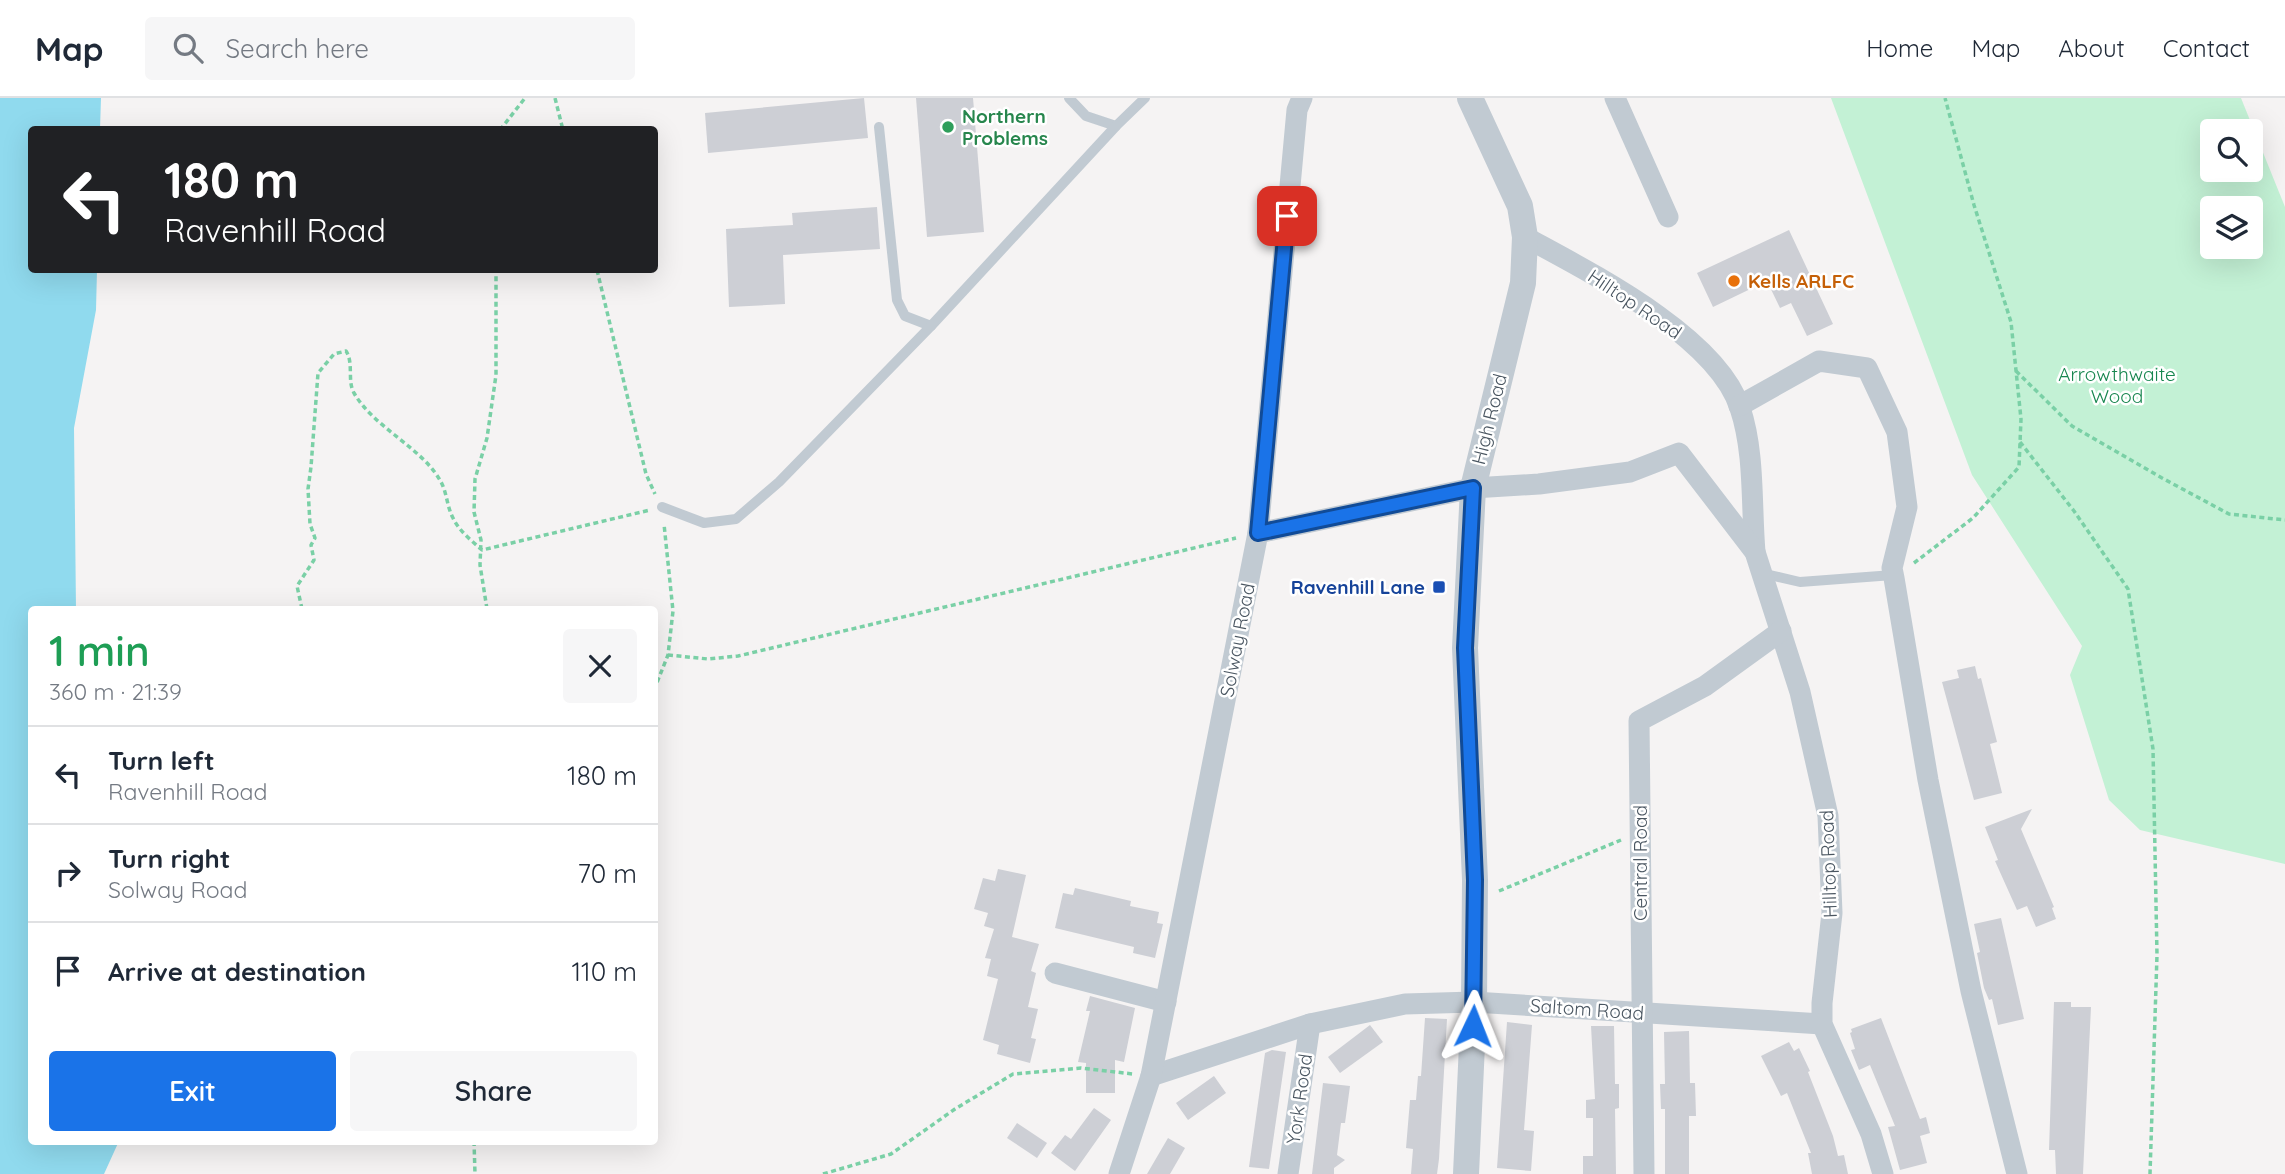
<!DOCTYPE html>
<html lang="en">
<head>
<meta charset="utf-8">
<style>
  :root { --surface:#fff; --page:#f6f6f7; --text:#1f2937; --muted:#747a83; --line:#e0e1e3; --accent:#1a73e8 }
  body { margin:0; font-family:Quicksand,sans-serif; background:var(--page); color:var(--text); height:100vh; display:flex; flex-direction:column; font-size:26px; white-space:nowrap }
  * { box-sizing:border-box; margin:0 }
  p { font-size:23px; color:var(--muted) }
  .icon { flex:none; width:38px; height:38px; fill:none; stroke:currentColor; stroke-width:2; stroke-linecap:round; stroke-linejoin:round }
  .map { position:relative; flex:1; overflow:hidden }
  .details { position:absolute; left:28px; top:508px; width:630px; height:539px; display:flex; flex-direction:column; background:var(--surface); border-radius:7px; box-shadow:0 7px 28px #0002 }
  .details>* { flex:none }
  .banner { position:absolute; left:28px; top:28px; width:630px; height:147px; border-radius:7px; box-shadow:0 7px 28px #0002; background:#202124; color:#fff; overflow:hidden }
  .controls { position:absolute; left:2200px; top:21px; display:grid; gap:14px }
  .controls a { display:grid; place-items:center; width:63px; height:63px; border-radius:7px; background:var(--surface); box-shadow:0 7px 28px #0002; font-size:35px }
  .pin { position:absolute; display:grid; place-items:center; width:60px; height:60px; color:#fff; margin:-30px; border-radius:14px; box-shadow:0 4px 10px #0006 }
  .me { position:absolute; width:77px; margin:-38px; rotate:2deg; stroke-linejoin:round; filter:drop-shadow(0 0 5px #0008) }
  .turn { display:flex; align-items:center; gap:24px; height:147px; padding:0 21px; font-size:32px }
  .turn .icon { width:91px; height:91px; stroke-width:2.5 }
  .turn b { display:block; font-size:49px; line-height:60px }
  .round { display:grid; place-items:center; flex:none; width:74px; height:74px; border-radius:7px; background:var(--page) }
  .summary { display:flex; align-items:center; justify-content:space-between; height:119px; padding:0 21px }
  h1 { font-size:42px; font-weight:600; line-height:52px; color:#1e9e55 }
  .button { display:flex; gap:14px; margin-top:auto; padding:14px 21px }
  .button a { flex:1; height:80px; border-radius:7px; background:var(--accent); color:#fff; font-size:28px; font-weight:600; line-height:80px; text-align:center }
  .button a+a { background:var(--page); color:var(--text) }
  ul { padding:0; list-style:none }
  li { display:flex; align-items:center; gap:21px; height:98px; padding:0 21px; border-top:2px solid var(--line) }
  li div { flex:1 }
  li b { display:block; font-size:26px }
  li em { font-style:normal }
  header { display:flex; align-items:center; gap:42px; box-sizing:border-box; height:98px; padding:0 35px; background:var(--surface); border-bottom:2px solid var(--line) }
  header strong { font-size:33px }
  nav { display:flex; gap:38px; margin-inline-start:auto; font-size:24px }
  .search { width:490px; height:63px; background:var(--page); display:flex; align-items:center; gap:18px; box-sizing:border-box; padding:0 24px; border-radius:7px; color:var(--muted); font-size:26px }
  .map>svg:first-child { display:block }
</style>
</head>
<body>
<header>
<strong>Map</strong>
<div class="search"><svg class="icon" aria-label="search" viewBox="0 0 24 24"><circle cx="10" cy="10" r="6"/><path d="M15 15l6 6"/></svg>Search here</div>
<nav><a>Home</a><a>Map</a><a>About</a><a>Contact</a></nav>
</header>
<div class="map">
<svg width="2285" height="1076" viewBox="0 0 2285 1076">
  <rect width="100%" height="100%" fill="#f5f3f3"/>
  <path fill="#c3f1d5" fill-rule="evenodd" d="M1831,0h410l44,109v657l-145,-34 -31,-30 -39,-125 12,-29 -110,-171zM2212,33h38v39h-38zM2212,110h38v39h-38z"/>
  <path fill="#90daee" d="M0,0h101l-1,31 -68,1v140h65l-1,40 -22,118 2,181h-44v532h87l-15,33h-104z"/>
  <g fill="#cdcfd5">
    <path d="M864,0l4,40 -160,15 -3,-40z"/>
    <path d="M916,0h57l11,134 -57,5z"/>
    <path d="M877,109l3,42 -97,6 2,49 -56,3 -3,-78 67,-4 -1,-12z"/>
    <path d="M1789,132l44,94 -26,12 -16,-33 -11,5 -13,-27 -54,26 -16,-34z"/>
    <path d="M1975,568l3,13 3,-1 16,64 -7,2 12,49 -28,7 -32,-118 17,-4 -2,-8z"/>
    <path d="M2032,711l-11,20 33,78 -2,1 4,11 -20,8 -9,-21 -10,4 -22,-49 3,-1 -13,-33z"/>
    <path d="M998,771l28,6 -14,62 27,7 -8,27 5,2 -8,34 10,2 -7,29 5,1 -6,24 -33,-9 2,-9 -16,-5 15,-61 -11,-3 4,-17 -6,-1 9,-29 -10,-3 4,-13 -14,-4 9,-31 12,3z"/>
    <path d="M1075,790l56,13 -1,5 29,6 -2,11 6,1 -8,34 -22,-5 1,-6 -79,-19 8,-35 10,2z"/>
    <path d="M2001,820l23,101 -26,6 -6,-26 -3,1 -5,-12 -7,-35 3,-1 -6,-28z"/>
    <path d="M1090,898l45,12 -11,54 -9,-2v33h-29v-30l-8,-1 12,-51h-4z"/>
    <path d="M2054,904h17v5h20l-8,167h-27l-1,-24h-6z"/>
    <path d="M1425,920l22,1 -8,140 -2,15h-26l2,-25 -7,-1 4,-48h6l2,-24h3z"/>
    <path d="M1881,920l39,101 6,-2 4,16 -10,3 7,27 -27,7 -12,-43 7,-1 -25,-61 -11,5 -8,-20 4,-1 -5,-16 2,-1 -1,-3z"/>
    <path d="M1507,924l25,3 -8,105 10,1 -3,40 -34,-3z"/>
    <path d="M1370,927l13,17 -43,31 -12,-16z"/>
    <path d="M1591,928h23l1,58h4v24l-4,1 1,65h-33v-18h10v-38h-7v-18l9,-1z"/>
    <path d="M1689,933l1,52h5l1,33h-7v58h-24v-65h-4l-1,-25h5l-1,-52z"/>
    <path d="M1789,944l5,9 5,-3 11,23 -2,1 25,64 5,20 6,-1 4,19h-36l-4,-21h3l-24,-60 -6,3 -20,-40z"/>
    <path d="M1272,952l14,2 -17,117 -20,-2 16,-114z"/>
    <path d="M1214,978l12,17 -38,27 -12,-17z"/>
    <path d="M1323,985l27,3 -5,37h-4l-4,32 8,5 -11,8v6h-22z"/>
    <path d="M1094,1010l17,12 -36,51 -24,-18 14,-18 6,4z"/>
    <path d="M1017,1025l30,20 -10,15 -30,-20z"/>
    <path d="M1168,1040l17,10 -15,26h-23z"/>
  </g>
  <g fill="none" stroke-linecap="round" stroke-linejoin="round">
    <g stroke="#7ad0a6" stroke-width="3.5" stroke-dasharray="5 3.5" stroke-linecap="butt">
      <path d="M555,0l8,32"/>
      <path d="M500,32l25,-32"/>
      <path d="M597,172l49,204 9,20"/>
      <path d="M2016,273l56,55 90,52 67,36 56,6"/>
      <path d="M2020,344l54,69 54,78 25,160 4,206 -7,219"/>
      <path d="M1914,465l59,-45 46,-51 2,-48 -10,-97 -37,-117 -29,-107"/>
      <path d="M302,511l-5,-23 17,-26 -3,-15 4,-7 -5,-14 -2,-35 3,-22 7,-94 16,-19 12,-3c8,12 1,30 8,42 20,35 69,55 87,89 6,11 6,25 12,36 6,13 19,23 29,32l168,-40"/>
      <path d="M487,511l-7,-44 1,-25 -7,-28 1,-33 12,-41 9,-63v-105"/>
      <path d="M668,557l40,4 30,-3 498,-118"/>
      <path d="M654,592l14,-35 5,-44 -9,-87"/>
      <path d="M1499,793l122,-51"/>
      <path d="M474,1043l1,33"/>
      <path d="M823,1076l68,-20 64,-45 58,-35 68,-6 52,6"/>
    </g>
    <g stroke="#c1cad2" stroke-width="10">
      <path d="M1069,0l17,18 30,10"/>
      <path d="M879,29l18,173 8,16 26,10"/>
      <path d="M662,409l42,16 32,-4 43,-37 152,-156 185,-200 29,-28"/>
      <path d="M1761,475l39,9 93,-7"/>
    </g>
    <g stroke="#c1cad2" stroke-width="21">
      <path d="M1615,0l53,119"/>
      <path d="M1525,139c64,35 192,99 215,171 15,45 11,96 15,144"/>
      <path d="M1739,308l80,-45 48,7 30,64 10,75 -15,61 2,10 34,202 43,211 46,183"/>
      <path d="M1258,435l215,-45 66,-4 91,-12 49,-19 76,99 45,140 28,124 4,97 -10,90v21l49,110 12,40"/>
      <path d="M1055,875l111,29"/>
      <path d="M1151,978l159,-52 95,-20 69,-2 348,22"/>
      <path d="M1119,1076l32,-98 107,-543 39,-423 5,-12"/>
      <path d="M1288,1076l22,-150"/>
      <path d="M1644,1076l-5,-453 66,-35 76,-55"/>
    </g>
    <path stroke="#c1cad2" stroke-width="26" d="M1466,1076l8,-172 1,-122 -10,-232 8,-160 50,-205 2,-46 -5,-31 -50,-108"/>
  </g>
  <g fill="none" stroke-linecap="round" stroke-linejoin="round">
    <defs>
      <path id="route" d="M1287,118l-29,317 215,-45 -8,160 10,232 -2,146"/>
    </defs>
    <use href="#route" stroke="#114b97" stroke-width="18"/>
    <use href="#route" stroke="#1a73e8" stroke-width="12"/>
  </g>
  <circle fill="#2e9e5b" stroke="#fff" stroke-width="2.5" cx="948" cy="29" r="7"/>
  <circle fill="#e8710a" stroke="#fff" stroke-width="2.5" cx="1734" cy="183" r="7"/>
  <rect fill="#1a4fb4" stroke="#fff" stroke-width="2.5" x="1432" y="482" width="14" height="14" rx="3.5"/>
  <g text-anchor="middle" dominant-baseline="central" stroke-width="5" stroke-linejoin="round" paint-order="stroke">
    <g font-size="19" font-weight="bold" fill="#27864d" stroke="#fff" text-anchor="start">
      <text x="962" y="18">Northern<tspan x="962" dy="22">Problems</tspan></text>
    </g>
    <g font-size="19" font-weight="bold" fill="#c56008" stroke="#fff" text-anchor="start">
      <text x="1748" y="183">Kells ARLFC</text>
    </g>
    <g font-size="19" fill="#4a5661" stroke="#fff">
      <text transform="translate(1635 206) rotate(34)">Hilltop Road</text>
      <text transform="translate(1489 321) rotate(-76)">High Road</text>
      <text transform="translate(1237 542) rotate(-79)">Solway Road</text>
      <text transform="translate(1640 765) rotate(-90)">Central Road</text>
      <text transform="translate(1828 766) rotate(-92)">Hilltop Road</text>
      <text transform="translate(1587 911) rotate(4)">Saltom Road</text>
      <text transform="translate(1299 1001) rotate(-82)">York Road</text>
    </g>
    <g font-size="19" fill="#17864f" stroke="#fff">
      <text x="2117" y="276">Arrowthwaite<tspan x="2117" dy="22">Wood</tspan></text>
    </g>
    <g font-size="19" font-weight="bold" fill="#164399" stroke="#fff" text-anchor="end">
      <text x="1425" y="489">Ravenhill Lane</text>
    </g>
  </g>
</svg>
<div class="controls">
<a><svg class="icon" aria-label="search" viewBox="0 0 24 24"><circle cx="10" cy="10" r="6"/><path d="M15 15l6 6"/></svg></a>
<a><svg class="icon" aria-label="layers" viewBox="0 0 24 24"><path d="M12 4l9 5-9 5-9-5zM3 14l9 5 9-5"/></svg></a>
</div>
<div class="pin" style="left:1287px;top:118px;background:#d93025"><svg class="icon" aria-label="arrive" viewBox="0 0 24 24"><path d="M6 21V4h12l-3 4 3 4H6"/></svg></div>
<svg class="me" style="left:1473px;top:928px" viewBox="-20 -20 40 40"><path d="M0-17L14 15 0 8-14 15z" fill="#1a73e8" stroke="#fff" stroke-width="4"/></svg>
<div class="banner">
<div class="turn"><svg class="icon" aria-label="left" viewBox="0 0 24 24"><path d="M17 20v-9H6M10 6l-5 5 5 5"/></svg><div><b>180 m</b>Ravenhill Road</div></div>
</div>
<section class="details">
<div class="summary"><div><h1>1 min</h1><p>360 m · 21:39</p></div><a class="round"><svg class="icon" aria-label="close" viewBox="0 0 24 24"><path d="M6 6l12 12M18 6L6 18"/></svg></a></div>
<ul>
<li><svg class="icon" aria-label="left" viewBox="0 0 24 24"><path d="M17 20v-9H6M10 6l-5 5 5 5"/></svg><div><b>Turn left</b><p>Ravenhill Road</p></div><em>180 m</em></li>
<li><svg class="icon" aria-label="right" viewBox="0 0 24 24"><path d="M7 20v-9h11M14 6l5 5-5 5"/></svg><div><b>Turn right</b><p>Solway Road</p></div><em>70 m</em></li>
<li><svg class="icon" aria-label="arrive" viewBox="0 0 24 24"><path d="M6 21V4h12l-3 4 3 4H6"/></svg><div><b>Arrive at destination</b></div><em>110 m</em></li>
</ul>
<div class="button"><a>Exit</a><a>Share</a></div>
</section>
</div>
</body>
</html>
